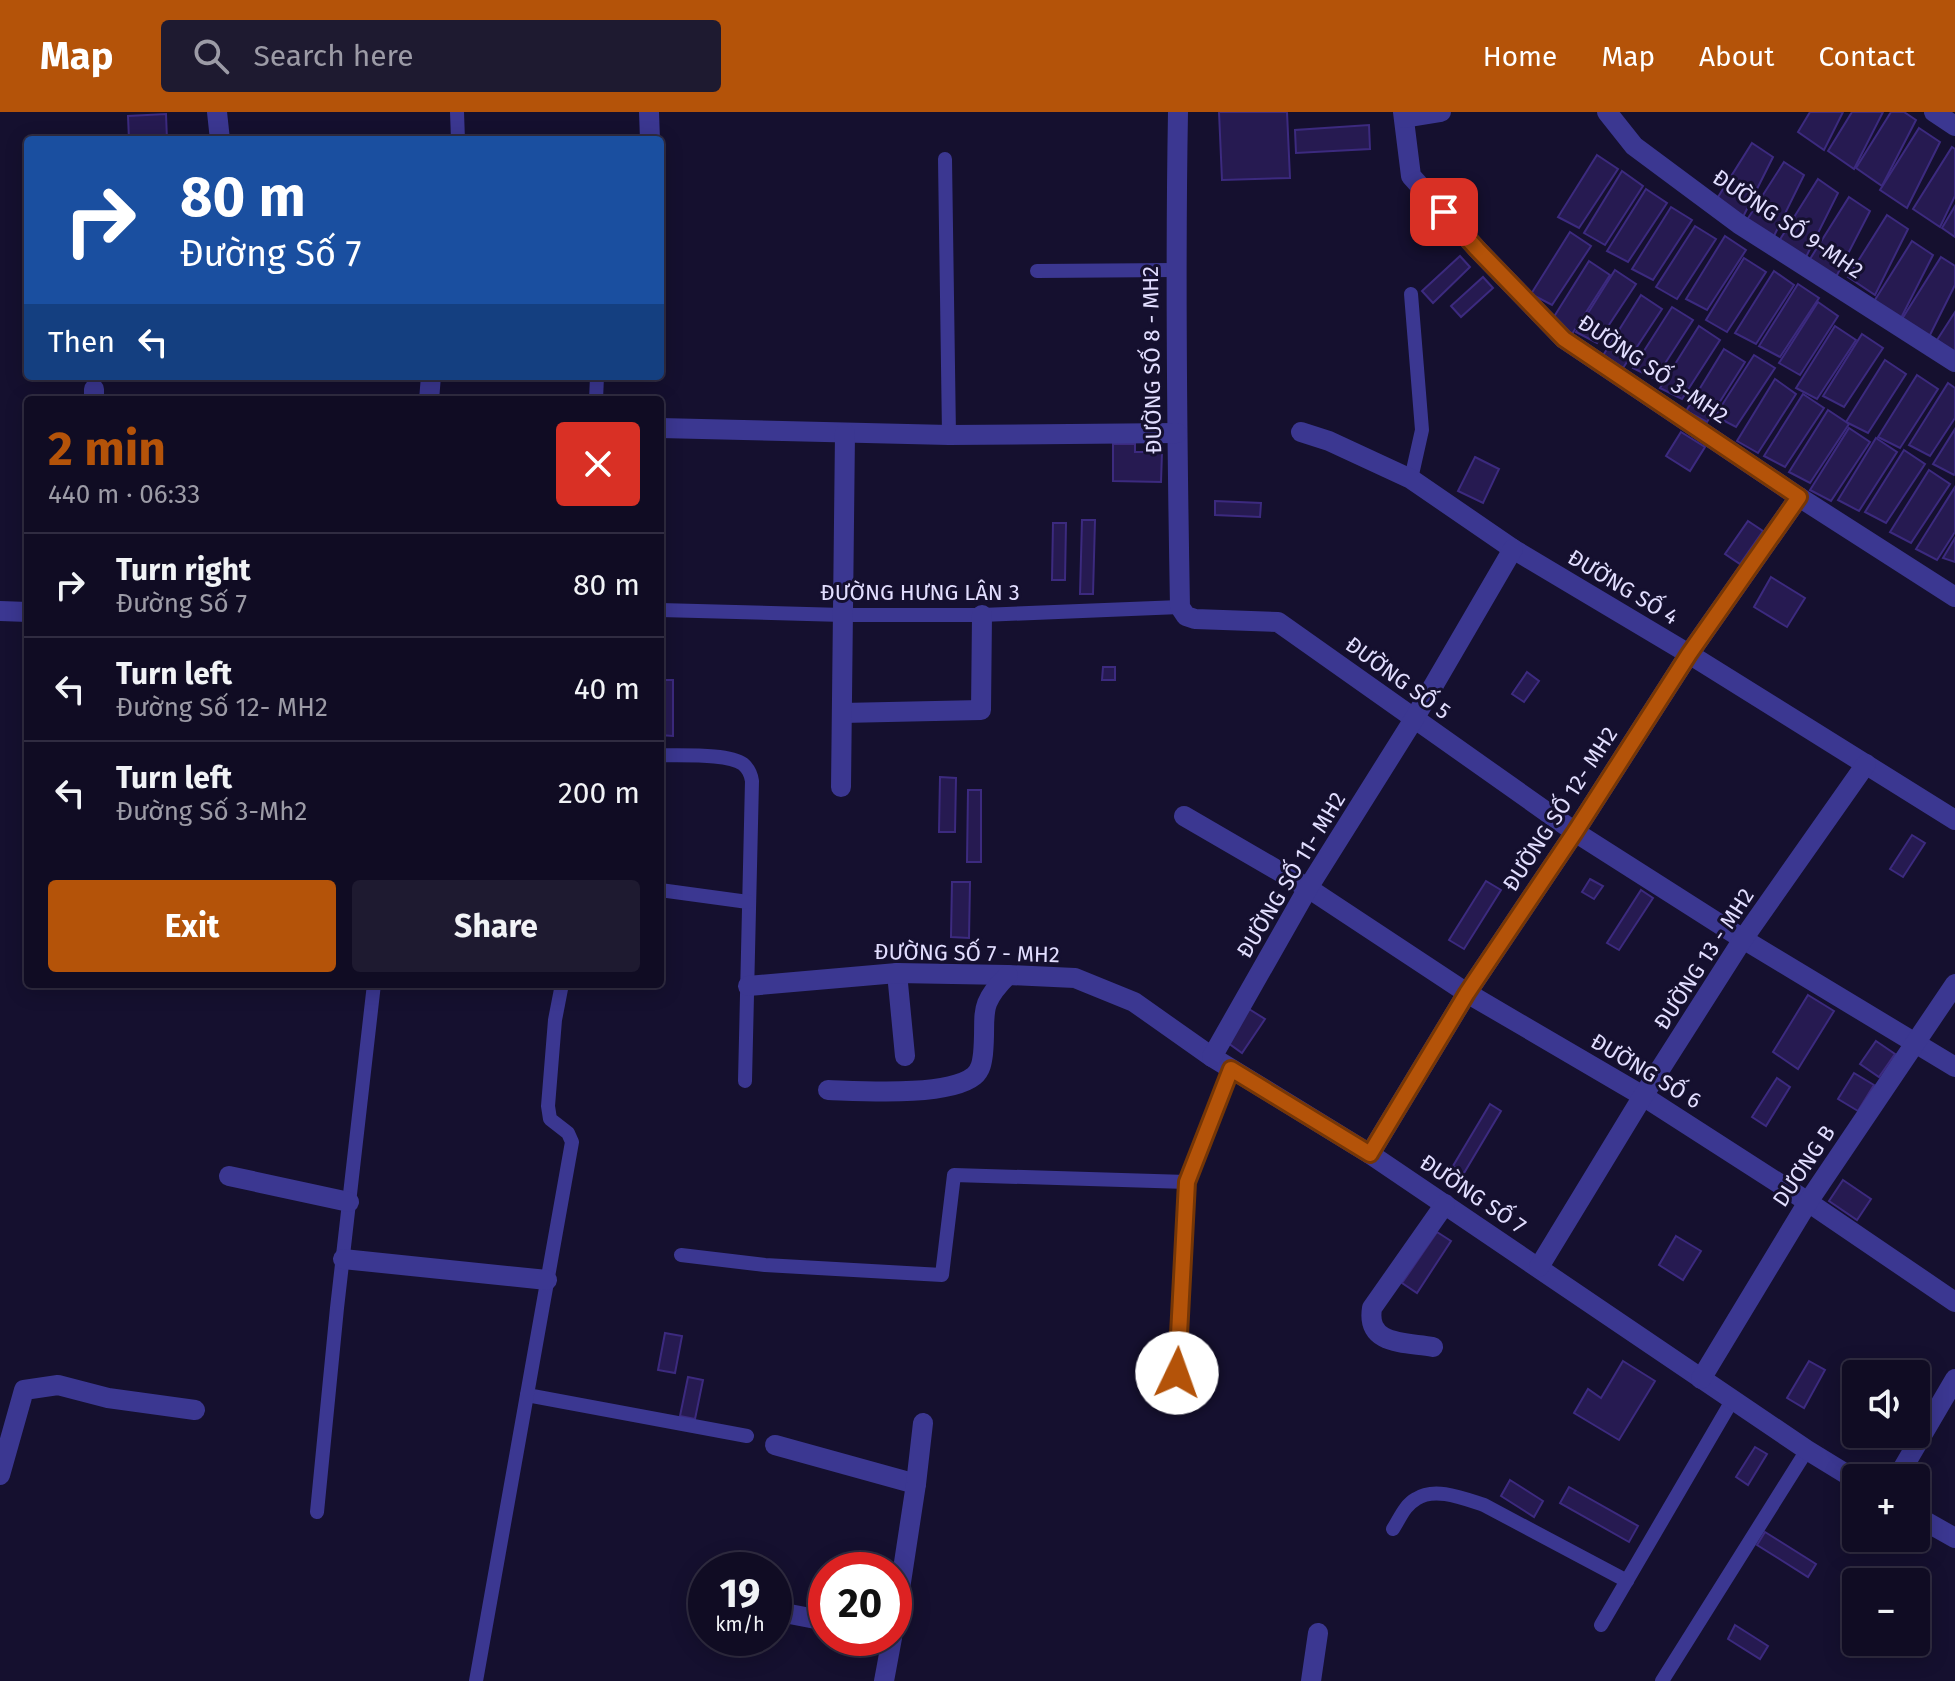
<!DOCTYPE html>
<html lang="en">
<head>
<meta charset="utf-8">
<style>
  :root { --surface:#100c23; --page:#1e1a30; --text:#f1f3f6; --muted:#9c9ba6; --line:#302c41; --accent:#b45309 }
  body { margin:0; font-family:"Fira Sans",sans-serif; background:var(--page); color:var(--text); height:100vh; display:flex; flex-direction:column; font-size:30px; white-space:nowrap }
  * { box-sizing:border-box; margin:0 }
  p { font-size:26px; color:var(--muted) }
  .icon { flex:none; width:44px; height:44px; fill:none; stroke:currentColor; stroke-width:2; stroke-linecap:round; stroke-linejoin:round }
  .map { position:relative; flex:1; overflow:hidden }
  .panel { position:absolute; left:24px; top:284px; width:640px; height:592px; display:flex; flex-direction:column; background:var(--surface); border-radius:8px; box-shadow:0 4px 20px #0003,0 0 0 2px var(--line) }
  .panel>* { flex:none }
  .top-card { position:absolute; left:24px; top:24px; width:640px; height:244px; border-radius:8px; box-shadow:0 4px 20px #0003,0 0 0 2px var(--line); background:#1a4fa0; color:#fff; overflow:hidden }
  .controls { position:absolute; left:1842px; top:1248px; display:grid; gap:16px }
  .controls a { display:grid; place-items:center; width:88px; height:88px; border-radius:8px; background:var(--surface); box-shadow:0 4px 20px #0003,0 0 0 2px var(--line); font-size:40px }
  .speed { position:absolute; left:688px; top:1440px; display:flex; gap:16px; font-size:40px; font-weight:700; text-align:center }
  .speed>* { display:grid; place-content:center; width:104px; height:104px; border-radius:50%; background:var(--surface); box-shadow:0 4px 20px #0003,0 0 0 2px var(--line); line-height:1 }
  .speed small { font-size:20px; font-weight:400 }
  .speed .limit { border:12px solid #d22; background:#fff; color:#111 }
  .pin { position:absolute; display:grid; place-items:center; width:68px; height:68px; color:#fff; margin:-34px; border-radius:16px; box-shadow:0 4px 12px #0006 }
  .me { position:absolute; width:88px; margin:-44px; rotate:3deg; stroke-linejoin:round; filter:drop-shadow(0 0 6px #0008) }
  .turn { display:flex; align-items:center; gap:28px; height:168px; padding:0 24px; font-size:36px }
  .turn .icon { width:104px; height:104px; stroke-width:2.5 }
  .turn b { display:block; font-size:56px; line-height:68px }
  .then { display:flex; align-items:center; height:76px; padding:0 24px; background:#0003; gap:16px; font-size:30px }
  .round { display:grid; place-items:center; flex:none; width:84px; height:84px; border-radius:8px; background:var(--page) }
  .overview { display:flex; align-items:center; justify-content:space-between; height:136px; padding:0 24px }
  h1 { font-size:48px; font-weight:700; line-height:60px; color:var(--accent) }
  .primary-button { display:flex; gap:16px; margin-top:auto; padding:16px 24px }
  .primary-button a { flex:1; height:92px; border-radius:8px; background:var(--accent); color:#fff; font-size:32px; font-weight:700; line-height:92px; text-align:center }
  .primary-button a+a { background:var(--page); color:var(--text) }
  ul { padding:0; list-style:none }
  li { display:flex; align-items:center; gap:24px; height:104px; padding:0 24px; border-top:2px solid var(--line) }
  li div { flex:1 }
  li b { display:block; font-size:30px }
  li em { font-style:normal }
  header { display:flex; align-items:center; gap:48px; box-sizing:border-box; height:112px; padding:0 40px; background:var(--accent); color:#fff }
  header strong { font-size:38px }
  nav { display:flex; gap:44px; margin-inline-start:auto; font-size:28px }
  .search { width:560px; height:72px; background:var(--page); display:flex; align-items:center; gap:20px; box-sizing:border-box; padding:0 28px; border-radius:8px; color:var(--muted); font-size:30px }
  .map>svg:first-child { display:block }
</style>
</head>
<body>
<header>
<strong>Map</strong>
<div class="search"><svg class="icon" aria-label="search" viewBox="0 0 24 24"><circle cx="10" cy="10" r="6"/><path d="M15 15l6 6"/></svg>Search here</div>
<nav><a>Home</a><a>Map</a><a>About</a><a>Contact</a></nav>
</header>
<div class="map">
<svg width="1955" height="1569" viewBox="0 0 1955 1569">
  <rect width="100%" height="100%" fill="#15102f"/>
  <g fill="#261a51" stroke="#3c2a7f" stroke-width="2">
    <path d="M1219,0h68l3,66 -68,2z"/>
    <path d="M1810,0h33l-19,38 -26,-18z"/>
    <path d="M1852,0h31l-29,57 -26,-18z"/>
    <path d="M1891,0h13l12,8 -34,66 -26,-18z"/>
    <path d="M166,2l1,26h-38l-1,-24z"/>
    <path d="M1369,13l1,24 -74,4 -1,-23z"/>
    <path d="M1919,16l21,14 -33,66 -27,-18z"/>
    <path d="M1752,31l21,14 -33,66 -27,-18z"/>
    <path d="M1952,35l3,2v47l-15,31 -27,-18z"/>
    <path d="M1597,43l21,14 -39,59 -21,-11z"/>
    <path d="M1784,50l20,13 -33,67 -26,-19z"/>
    <path d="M1622,59l21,15 -38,59 -21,-12z"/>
    <path d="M1818,67l20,14 -33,66 -26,-18z"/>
    <path d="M1646,77l21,14 -39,59 -21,-11z"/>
    <path d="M1849,85l21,14 -34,66 -26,-18z"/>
    <path d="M1955,94v31l-13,-9z"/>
    <path d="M1671,95l21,13 -39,60 -21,-11z"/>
    <path d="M1887,103l21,14 -33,66 -27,-18z"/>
    <path d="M1695,114l21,13 -39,60 -21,-12z"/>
    <path d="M1570,120l21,14 -39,59 -21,-11z"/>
    <path d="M1725,124l21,14 -39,60 -21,-11z"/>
    <path d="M1912,129l21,14 -34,67 -26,-19z"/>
    <path d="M1460,144l10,11 -37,36 -11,-12z"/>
    <path d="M1941,145l14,9v19l-26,52 -27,-18z"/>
    <path d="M1744,146l22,14 -39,60 -21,-12z"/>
    <path d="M1589,149l21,14 -38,59 -22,-11z"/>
    <path d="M1615,158l21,14 -39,59 -21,-11z"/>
    <path d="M1774,159l20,14 -38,59 -21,-11z"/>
    <path d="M1483,165l10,11 -32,29 -10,-11z"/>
    <path d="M1798,172l21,14 -39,59 -21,-11z"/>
    <path d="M1641,183l21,14 -39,59 -21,-11z"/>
    <path d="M1818,190l20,14 -38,59 -21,-12z"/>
    <path d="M1672,195l21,13 -38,59 -22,-11z"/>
    <path d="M1955,200v41l-18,-13z"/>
    <path d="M1699,214l21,14 -38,59 -22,-11z"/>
    <path d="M1835,214l21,14 -39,59 -21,-11z"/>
    <path d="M1862,222l21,14 -39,59 -21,-11z"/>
    <path d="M1724,237l21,13 -38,60 -21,-11z"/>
    <path d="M1754,243l21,13 -39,59 -21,-11z"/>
    <path d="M1885,248l21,14 -38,59 -22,-11z"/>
    <path d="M1917,263l21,14 -38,59 -22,-11z"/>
    <path d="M1775,267l21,15 -38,59 -21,-12z"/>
    <path d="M1948,271l7,5v30l-25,38 -21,-11z"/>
    <path d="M1803,282l21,14 -39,59 -21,-11z"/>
    <path d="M1828,298l21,14 -39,59 -21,-11z"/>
    <path d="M1849,316l21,14 -39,59 -21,-11z"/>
    <path d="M1955,317v44l-1,2 -21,-11z"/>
    <path d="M1681,320l24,15 -15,24 -24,-15z"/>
    <path d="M1876,326l21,14 -38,59 -21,-11z"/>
    <path d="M1113,332h22v8h27l-1,30 -48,-1z"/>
    <path d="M1904,338l21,14 -39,59 -21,-11z"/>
    <path d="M1475,345l24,12 -16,34 -25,-12z"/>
    <path d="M1929,358l21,14 -39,59 -21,-11z"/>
    <path d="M1955,375v45l-18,28 -21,-11z"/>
    <path d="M1215,389l46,2 -1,14 -45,-2z"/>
    <path d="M1082,408h13l-2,74h-13z"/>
    <path d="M1748,409l15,10 -23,33 -15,-10z"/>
    <path d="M1053,411h13l-1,57h-13z"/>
    <path d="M1955,426v24l-12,-4z"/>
    <path d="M1771,465l34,21 -18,29 -33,-20z"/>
    <path d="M1103,555h12v13h-13z"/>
    <path d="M1527,560l12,9 -15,21 -12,-8z"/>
    <path d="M660,568h13v56l-13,-1z"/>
    <path d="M940,665l16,1 -1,54h-16z"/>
    <path d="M968,678h13v72h-14z"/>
    <path d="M1912,723l13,8 -22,34 -13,-8z"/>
    <path d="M1590,767l13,7 -9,13 -12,-7z"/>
    <path d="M1486,769l15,9 -37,59 -15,-9z"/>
    <path d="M952,770h18l-1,56 -18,-1z"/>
    <path d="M1641,778l12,8 -34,52 -12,-7z"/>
    <path d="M1808,883l26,16 -36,58 -25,-17z"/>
    <path d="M1249,897l16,10 -23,34 -14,-10z"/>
    <path d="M1876,929l19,13 -16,23 -19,-13z"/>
    <path d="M1854,961l20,12 -16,26 -20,-12z"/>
    <path d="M1777,966l13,9 -24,39 -14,-9z"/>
    <path d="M1490,992l11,7 -37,62 -11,-7z"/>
    <path d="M1843,1068l28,19 -14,21 -28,-19z"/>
    <path d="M1437,1120l14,9 -34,52 -15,-10z"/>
    <path d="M1676,1124l25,15 -18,29 -24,-15z"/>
    <path d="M665,1221l17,3 -7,37 -17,-3z"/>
    <path d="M1623,1249l32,20 -36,59 -45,-27 14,-24 13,9z"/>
    <path d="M1809,1249l16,9 -21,38 -17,-10z"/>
    <path d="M688,1265l15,3 -8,39 -15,-3z"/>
    <path d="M1755,1335l12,7 -19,31 -12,-8z"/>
    <path d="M1510,1368l33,21 -9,16 -33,-21z"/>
    <path d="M1569,1375l69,39 -9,16 -69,-39z"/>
    <path d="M1765,1420l51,32 -8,13 -51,-32z"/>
    <path d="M1735,1513l33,21 -8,13 -32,-20z"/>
  </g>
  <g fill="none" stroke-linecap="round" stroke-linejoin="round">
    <g stroke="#3b3791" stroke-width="14">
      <path d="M457,0l1,28"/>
      <path d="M945,47l4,276"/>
      <path d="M1037,159l138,-1"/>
      <path d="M1411,182l11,136 -11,49"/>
      <path d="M596,288l1,-24"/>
      <path d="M660,498l183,5h139l198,-8"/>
      <path d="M660,643c20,1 68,-2 83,9 6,5 8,10 9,17l-7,300"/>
      <path d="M660,778l88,12"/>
      <path d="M681,1143l84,10 177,10 12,-100 233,7"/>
      <path d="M1177,1261l10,-191 44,-113"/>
      <path d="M527,1283l220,41"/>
      <path d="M317,1400l20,-204 37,-324"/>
      <path d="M1393,1417c7,-11 12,-24 23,-30 19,-13 49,0 68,6l143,76"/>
      <path d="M1601,1513l132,-226"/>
      <path d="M476,1569l96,-539 -4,-9 -18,-14 -2,-13 7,-86 7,-36"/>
      <path d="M1662,1569l145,-231"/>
    </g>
    <g stroke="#3b3791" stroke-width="20">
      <path d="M217,0l3,28"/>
      <path d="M649,0l1,28"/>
      <path d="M1178,0c-3,165 -1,330 2,495l6,9 9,3 83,3 297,210 168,107 212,128"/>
      <path d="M1403,0l8,64 66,73 87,90 235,158 156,100"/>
      <path d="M1607,0l27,34 105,78 216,138"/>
      <path d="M1934,0l21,14"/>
      <path d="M1404,6l37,-6"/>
      <path d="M94,277v11"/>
      <path d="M429,288l2,-24"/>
      <path d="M660,316l289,7 228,-2"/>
      <path d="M1301,320l28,9 82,38 102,70 176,105 266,166"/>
      <path d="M0,499l28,1"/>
      <path d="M842,601l139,-3 1,-95"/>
      <path d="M841,675l4,-354"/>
      <path d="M1184,704l124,72 159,105 176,103 165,106 147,100"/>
      <path d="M897,861l8,83"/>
      <path d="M748,874l149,-13 111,2 67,3 59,24 78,55 158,97 437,296 49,30"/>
      <path d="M1212,945l96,-169 106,-169 99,-170"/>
      <path d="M828,978c33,1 120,7 146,-14 7,-6 8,-14 9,-22 4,-41 -7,-47 25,-79"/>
      <path d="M1370,1042l97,-161 108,-161 114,-178 110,-157"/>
      <path d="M229,1064l120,26"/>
      <path d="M343,1147l204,21"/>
      <path d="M1539,1155l104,-171 100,-157 123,-175"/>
      <path d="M1433,1235c-27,-5 -67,-1 -61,-39l73,-104"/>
      <path d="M1701,1267l107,-177 147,-218"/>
      <path d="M775,1333l141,39"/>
      <path d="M0,1363l24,-85 34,-5 50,13 87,12"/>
      <path d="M1897,1366l58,-99"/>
      <path d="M1916,1404l39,22"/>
      <path d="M774,1499l52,10"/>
      <path d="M894,1516l22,-144 7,-61"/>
      <path d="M884,1569l8,-43"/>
      <path d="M1311,1569l7,-48"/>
    </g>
  </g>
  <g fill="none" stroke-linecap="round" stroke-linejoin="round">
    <defs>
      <path id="route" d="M1177,1261l10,-191 44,-113 139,85 97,-161 108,-161 114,-178 110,-157 -235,-158 -87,-90 -33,-37"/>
    </defs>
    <use href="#route" stroke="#753606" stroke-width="20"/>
    <use href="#route" stroke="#b45309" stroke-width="14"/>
  </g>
  <g text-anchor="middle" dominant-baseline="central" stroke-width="6" stroke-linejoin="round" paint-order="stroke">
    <g font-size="22" fill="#e2deff" stroke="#15102f">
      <text transform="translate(1788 112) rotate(34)">ĐƯỜNG SỐ 9-MH2</text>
      <text transform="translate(1152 248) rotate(-91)">ĐƯỜNG SỐ 8 - MH2</text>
      <text transform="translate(1653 257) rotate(34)">ĐƯỜNG SỐ 3-MH2</text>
      <text transform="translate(1623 475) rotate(31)">ĐƯỜNG SỐ 4</text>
      <text x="920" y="480">ĐƯỜNG HƯNG LÂN 3</text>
      <text transform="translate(1398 566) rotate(36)">ĐƯỜNG SỐ 5</text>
      <text transform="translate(1560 697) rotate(-57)">ĐƯỜNG SỐ 12- MH2</text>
      <text transform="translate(1291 763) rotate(-59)">ĐƯỜNG SỐ 11- MH2</text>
      <text transform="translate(967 841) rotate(1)">ĐƯỜNG SỐ 7 - MH2</text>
      <text transform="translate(1704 847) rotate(-57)">ĐƯỜNG 13 - MH2</text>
      <text transform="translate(1646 959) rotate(31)">ĐƯỜNG SỐ 6</text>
      <text transform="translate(1804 1054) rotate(-56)">DƯƠNG B</text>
      <text transform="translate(1473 1082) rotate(34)">ĐƯỜNG SỐ 7</text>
    </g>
  </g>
</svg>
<div class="controls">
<a><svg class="icon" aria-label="sound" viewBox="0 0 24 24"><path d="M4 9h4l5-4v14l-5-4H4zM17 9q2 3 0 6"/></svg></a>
<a>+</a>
<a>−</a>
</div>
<div class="speed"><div>19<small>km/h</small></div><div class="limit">20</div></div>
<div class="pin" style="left:1444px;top:100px;background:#d93025"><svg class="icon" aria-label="arrive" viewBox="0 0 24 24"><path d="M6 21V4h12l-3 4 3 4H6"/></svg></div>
<svg class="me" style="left:1177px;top:1261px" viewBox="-20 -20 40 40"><circle r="19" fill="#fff"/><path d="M0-13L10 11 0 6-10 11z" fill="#b45309"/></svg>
<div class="top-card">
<div class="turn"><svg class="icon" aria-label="right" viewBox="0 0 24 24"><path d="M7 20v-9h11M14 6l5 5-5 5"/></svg><div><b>80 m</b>Đường Số 7</div></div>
<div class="then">Then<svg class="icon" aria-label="left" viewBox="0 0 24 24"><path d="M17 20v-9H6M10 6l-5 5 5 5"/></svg></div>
</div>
<section class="panel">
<div class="overview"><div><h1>2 min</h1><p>440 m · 06:33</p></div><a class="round" style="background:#d93025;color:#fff"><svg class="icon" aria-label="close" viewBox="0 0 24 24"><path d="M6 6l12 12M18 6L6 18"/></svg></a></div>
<ul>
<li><svg class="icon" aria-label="right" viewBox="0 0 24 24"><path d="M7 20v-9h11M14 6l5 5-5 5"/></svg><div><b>Turn right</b><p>Đường Số 7</p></div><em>80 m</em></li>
<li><svg class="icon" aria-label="left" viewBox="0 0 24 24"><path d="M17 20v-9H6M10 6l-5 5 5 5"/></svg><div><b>Turn left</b><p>Đường Số 12- MH2</p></div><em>40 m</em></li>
<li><svg class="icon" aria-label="left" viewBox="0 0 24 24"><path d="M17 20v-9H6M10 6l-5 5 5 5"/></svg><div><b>Turn left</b><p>Đường Số 3-Mh2</p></div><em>200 m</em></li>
</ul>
<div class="primary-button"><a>Exit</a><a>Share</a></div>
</section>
</div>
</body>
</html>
